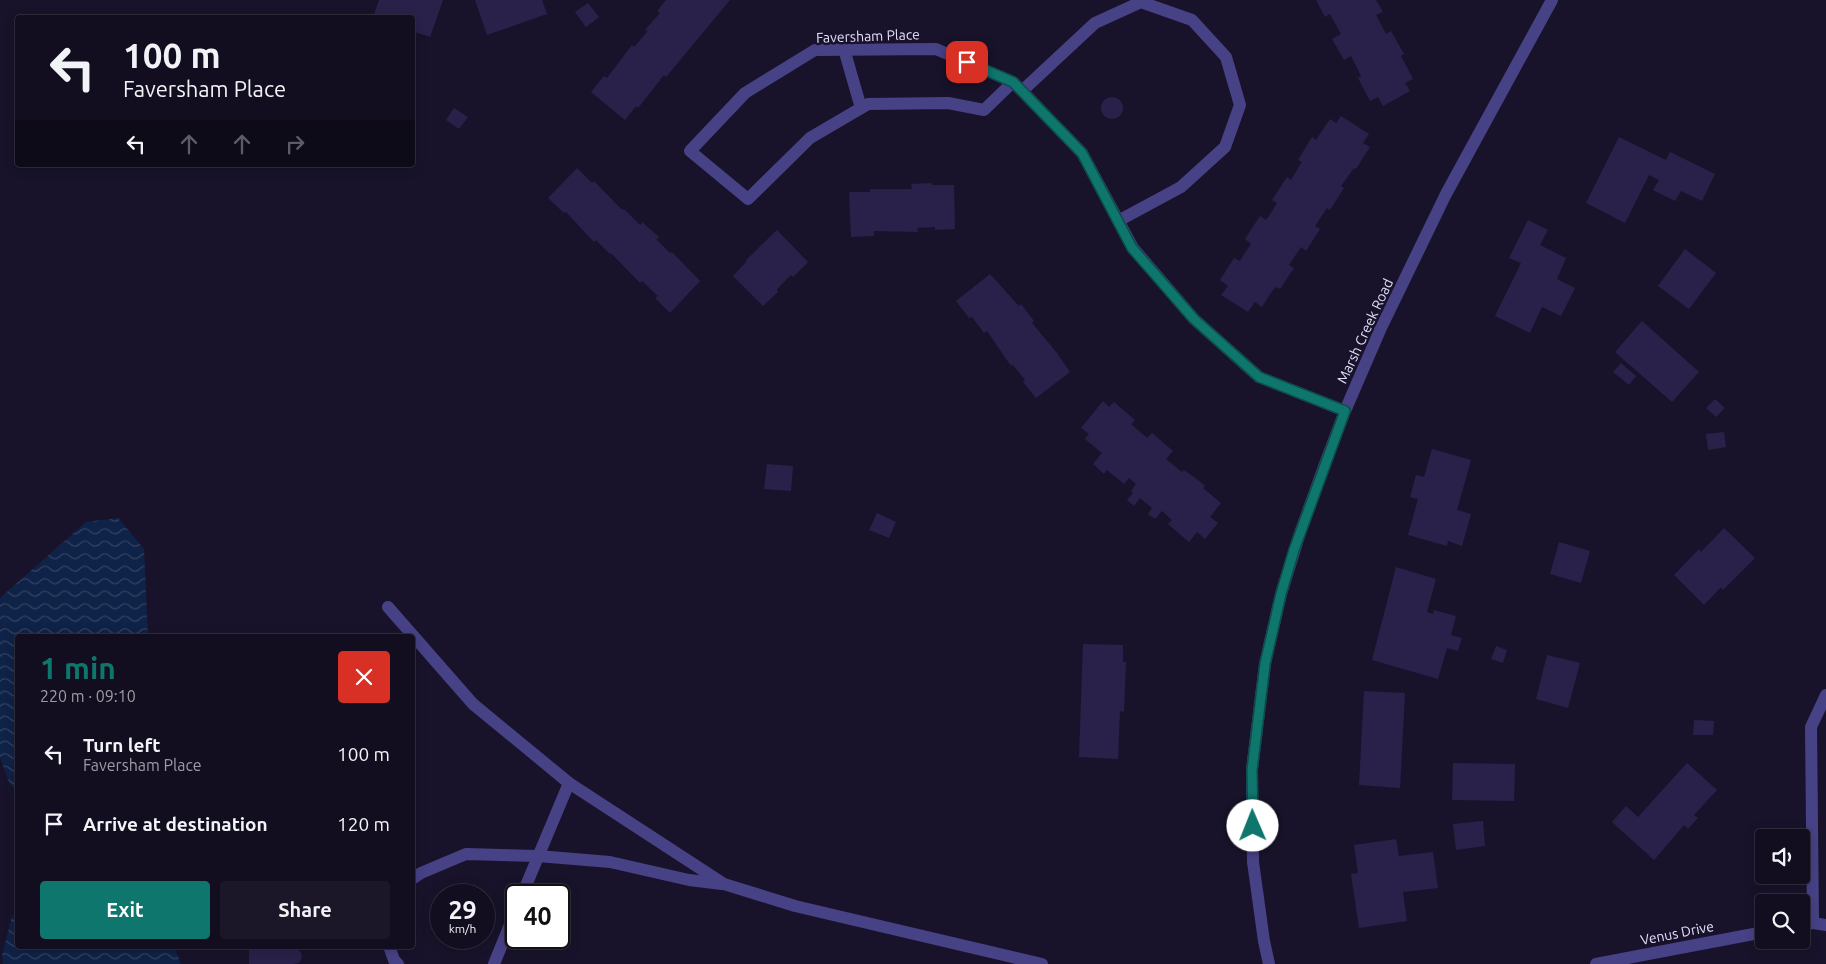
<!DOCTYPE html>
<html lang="en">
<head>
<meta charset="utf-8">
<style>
  :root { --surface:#120e20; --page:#1b1729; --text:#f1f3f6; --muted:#9c9ca5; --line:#312e3e; --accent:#0f766e }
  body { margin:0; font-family:Ubuntu,sans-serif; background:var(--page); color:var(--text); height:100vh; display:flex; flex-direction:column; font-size:19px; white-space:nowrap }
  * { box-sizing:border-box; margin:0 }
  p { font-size:16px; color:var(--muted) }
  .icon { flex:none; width:28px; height:28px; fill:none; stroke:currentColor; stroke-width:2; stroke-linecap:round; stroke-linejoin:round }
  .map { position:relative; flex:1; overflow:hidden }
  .drawer { position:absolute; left:15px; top:634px; width:400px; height:315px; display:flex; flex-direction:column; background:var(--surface); border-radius:5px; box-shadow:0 2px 12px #0003,0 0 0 1px var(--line) }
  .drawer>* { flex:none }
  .guide { position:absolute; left:15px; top:15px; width:400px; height:152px; border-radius:5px; box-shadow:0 2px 12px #0003,0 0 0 1px var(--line); background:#120e20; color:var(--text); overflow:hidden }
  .fabs { position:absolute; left:1755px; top:829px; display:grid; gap:10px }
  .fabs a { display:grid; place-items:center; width:55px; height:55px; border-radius:5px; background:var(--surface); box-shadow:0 2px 12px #0003,0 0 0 1px var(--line); font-size:25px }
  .speed { position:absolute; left:430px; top:884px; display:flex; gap:10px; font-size:25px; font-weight:700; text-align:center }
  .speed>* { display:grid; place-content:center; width:65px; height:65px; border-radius:50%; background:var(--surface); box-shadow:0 2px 12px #0003,0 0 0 1px var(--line); line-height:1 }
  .speed small { font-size:12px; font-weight:400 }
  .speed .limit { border:2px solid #111; border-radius:8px; background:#fff; color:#111 }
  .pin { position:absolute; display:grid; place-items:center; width:42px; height:42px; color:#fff; margin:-21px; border-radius:10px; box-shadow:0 2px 8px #0006 }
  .me { position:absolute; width:55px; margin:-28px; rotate:359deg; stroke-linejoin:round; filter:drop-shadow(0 0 4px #0008) }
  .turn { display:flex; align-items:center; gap:18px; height:105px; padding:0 25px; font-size:22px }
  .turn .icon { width:65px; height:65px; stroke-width:2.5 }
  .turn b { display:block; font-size:35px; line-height:42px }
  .lanes { display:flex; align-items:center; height:48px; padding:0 25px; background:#0003; justify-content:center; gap:25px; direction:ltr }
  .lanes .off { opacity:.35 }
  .round { display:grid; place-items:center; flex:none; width:52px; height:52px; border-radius:5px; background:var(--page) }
  .overview { display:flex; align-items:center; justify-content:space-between; height:85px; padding:0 25px }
  h1 { font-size:30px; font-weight:600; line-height:38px; color:var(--accent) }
  .button { display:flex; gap:10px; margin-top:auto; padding:10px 25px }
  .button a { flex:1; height:58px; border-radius:5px; background:var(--accent); color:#fff; font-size:20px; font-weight:600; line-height:58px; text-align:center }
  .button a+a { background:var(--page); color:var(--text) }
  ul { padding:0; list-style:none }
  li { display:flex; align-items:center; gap:15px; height:70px; padding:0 25px }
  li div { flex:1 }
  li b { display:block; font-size:19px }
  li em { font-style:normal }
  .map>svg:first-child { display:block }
</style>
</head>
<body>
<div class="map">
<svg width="1826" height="964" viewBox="0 0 1826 964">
  <defs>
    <pattern id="water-waves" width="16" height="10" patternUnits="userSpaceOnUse" patternTransform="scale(1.25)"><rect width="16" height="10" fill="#0f2247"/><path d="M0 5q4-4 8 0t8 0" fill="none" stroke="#324262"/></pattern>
  </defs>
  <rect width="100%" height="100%" fill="#18132a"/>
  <g fill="url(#water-waves)">
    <path d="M118,518l26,31 4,87h-130l-1,157 -8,-11 -9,-25v-159l86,-76z"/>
    <path d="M17,914l1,32h156l7,18h-178l-1,-8 10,-40z"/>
  </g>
  <g fill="#2a214a">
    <path d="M379,0h64l-13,37 -18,-6v-13l-39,-1z"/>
    <path d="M475,0h67l5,14 -60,21z"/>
    <path d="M666,0h64l-64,77 -2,-2 -26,33 -2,-2 -11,14 -34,-28 13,-16 3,2 25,-33 2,2 14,-16 -3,-1 15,-17 -3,-2z"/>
    <path d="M1316,0h60l7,12 -7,3 10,19 5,-3 13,23 -3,2 12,23 -8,4 5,8 -27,15 -5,-9 -8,4 -12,-23 3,-2 -10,-20 -7,4 -12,-21 9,-5 -11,-20 -5,3z"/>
    <path d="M588,3l11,14 -13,10 -11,-15z"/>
    <circle cx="1112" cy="108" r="11"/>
    <path d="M454,108l14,9 -9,12 -13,-9z"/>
    <path d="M1341,116l28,18 -6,9 7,4 -14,22 -2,-1 -13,18 3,2 -14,22 -3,-2 -12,18 5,3 -14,22 -5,-4 -12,18 5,3 -14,21 -5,-2 -13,20 -7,-5 -7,10 -27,-17 7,-9 -8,-6 14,-22 6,3 3,-5 8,-12 -6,-5 15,-23 6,4 3,-4 8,-13 -5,-3 15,-23 4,3 9,-15 2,-3 -4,-2 14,-23 4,3 14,-21 6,4z"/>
    <path d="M1619,137l47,23 4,-8 45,22 -13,27 -21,-10 -6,10 -22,-11 6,-10 -10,-5 -24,48 -39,-20z"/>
    <path d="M577,168l15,15 2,-2 28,29 2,-1 16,16 3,-3 1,2 15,13 -3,3 2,1 12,12 2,-1 28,29 -30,32 -15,-15 3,-2 -16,-15 -2,2 -29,-30 -1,1 -14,-14 -2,2 -28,-30 -2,1 -16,-15z"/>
    <path d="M931,183l2,2h21l1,44 -20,1v-3l-18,1 1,4 -44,-1v5l-23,1 -2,-45h21v-3h42l-1,-5z"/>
    <path d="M1528,220l20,10 -8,15 26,13 -9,21 18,9 -14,28 -19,-9 -12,26 -35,-17 26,-53 -12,-5z"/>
    <path d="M777,230l31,32 -15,15 -2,-2 -14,14 1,3 -15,14 -30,-30 14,-15 -1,-1z"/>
    <path d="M1685,249l31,24 -27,36 -31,-23z"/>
    <path d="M990,274l29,32 2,-2 13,17 -2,2 25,30 13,19 -34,26 -13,-16 2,-2 -13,-16 -1,2 -24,-35 -3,2 -12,-16 -3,1 -13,-17z"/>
    <path d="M1642,321l57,51 -27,30 -57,-50z"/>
    <path d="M1621,363l15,13 -7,9 -16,-13z"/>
    <path d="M1715,399l10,9 -9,9 -10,-9z"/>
    <path d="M1103,401l6,6 5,-5 21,18 -4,4 16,14 5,-5 21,18 -7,8 16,13 2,-2 14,10 7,6 -2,2 18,15 -11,14 8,6 -13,16 -8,-7 -8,10 -21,-18 4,-4 -10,-9 -7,8 -7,-5 4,-6 -12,-10 -6,8 -7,-6 6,-7 -2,-2 5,-7 -7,-6 -5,6 -17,-14 -3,4 -11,-10 9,-11 -17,-14 4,-5 -8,-6z"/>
    <path d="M1724,432l2,15 -18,3 -2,-16z"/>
    <path d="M1432,449l39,11 -14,50 14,4 -9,32 -14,-5 -1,5 -39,-11 10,-36 -8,-2 6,-22 8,2z"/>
    <path d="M767,464l26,2 -2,25 -27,-2z"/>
    <path d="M877,513l19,9 -7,16 -20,-8z"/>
    <path d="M1724,528l31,30 -32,32 -2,-3 -17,18 -30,-30 25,-26 2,3z"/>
    <path d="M1559,542l31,9 -9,32 -31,-9z"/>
    <path d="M1396,567l40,12 -9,33 6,2 1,-4 22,6 -5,19 11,3 -4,13 -11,-3 -9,31 -66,-19z"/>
    <path d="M1083,644l40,1v17h3l-2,50 -4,-1 -2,48 -39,-2z"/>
    <path d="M1496,646l11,4 -4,13 -12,-4z"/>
    <path d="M1547,655l33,8 -12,45 -32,-9z"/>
    <path d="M1364,691l41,2 -5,95 -41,-3z"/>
    <path d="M1694,720l20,1 -1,14h-20z"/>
    <path d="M1453,763l62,1 -1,37 -62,-1z"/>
    <path d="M1687,763l30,27 -23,25 4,3 -2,2 -8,9 -4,-4 -30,35 -42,-38 14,-16 12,11z"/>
    <path d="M1483,821l2,25 -29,4 -3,-26z"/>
    <path d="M1396,839l3,17 34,-4 5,36 -35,4 4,29 -48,7 -8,-54 7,-1 -4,-28z"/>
    <path d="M249,946h42l1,3h4l5,3 1,6 -3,5 -6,1h-44z"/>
  </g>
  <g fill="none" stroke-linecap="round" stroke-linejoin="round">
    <g stroke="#474286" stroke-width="12">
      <path d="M388,607l85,97 96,79"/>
      <path d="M412,879l9,-6 45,-19 72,2 72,6 79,18 33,4"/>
      <path d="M522,895l47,-112 155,101 71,22 247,58"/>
      <path d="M389,946l5,14 4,4"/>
      <path d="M494,964l22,-54"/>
    </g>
    <g stroke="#474286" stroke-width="12">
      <path d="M844,49l17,59"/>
      <path d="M1013,82l-29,28 -36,-7 -80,1 -58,34 -62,61 -58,-48 55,-58 70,-43 121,-1 77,33 9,9 60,62 51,95 61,71 65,58 86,34"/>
      <path d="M1022,91l73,-68 46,-21 51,18 34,37 14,48 -15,42 -44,40 -63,34"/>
      <path d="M1813,923l-2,-196 15,-32"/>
      <path d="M1801,925l12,-2 13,2"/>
      <path d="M1596,964l168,-32"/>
    </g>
    <path stroke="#474286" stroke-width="12" d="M1269,964l-5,-23 -11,-79 -1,-93 13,-105 16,-70 18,-58 26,-72 20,-53 35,-81 66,-136 106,-194"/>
  </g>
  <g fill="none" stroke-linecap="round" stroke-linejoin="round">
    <defs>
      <path id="route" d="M967,62l46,20 69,71 50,95 62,71 65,58 86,34 -51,139 -13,44 -16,70 -13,106 1,56"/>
    </defs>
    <use href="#route" stroke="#0a4d48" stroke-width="12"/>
    <use href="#route" stroke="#0f766e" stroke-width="9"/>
  </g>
  <g text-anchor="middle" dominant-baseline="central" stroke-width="5" stroke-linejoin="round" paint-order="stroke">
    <g font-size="14" fill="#e3dffd" stroke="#18132a">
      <text transform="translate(868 36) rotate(-2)">Faversham Place</text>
      <text transform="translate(1365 331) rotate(-65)">Marsh Creek Road</text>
      <text transform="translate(1677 933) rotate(-11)">Venus Drive</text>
    </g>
  </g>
</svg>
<div class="fabs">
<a><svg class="icon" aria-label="sound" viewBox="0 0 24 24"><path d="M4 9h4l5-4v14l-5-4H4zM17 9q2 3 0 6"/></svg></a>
<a><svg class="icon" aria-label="search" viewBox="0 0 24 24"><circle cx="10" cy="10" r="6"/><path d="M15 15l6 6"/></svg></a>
</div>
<div class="speed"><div>29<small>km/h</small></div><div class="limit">40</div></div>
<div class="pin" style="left:967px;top:62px;background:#d93025"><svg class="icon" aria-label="arrive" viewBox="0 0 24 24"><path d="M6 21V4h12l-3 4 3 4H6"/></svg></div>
<svg class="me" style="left:1253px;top:826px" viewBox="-20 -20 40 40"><circle r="19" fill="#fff"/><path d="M0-13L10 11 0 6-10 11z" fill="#0f766e"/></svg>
<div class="guide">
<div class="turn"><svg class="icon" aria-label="left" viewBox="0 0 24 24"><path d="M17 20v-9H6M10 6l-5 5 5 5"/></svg><div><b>100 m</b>Faversham Place</div></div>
<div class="lanes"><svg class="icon" aria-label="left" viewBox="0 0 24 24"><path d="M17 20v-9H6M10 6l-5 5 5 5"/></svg><svg class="icon off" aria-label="ahead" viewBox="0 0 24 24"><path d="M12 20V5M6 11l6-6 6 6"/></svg><svg class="icon off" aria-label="ahead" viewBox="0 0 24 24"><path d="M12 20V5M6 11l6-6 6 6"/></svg><svg class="icon off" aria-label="right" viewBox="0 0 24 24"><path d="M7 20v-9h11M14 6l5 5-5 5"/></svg></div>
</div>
<section class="drawer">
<div class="overview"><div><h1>1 min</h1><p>220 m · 09:10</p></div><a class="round" style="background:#d93025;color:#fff"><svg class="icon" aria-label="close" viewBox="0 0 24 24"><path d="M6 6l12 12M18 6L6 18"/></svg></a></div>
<ul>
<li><svg class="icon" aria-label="left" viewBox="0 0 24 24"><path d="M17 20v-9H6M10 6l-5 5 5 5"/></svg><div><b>Turn left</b><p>Faversham Place</p></div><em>100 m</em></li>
<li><svg class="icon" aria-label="arrive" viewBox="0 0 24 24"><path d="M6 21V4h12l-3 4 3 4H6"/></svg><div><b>Arrive at destination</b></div><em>120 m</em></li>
</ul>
<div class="button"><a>Exit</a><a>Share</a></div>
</section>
</div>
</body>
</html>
